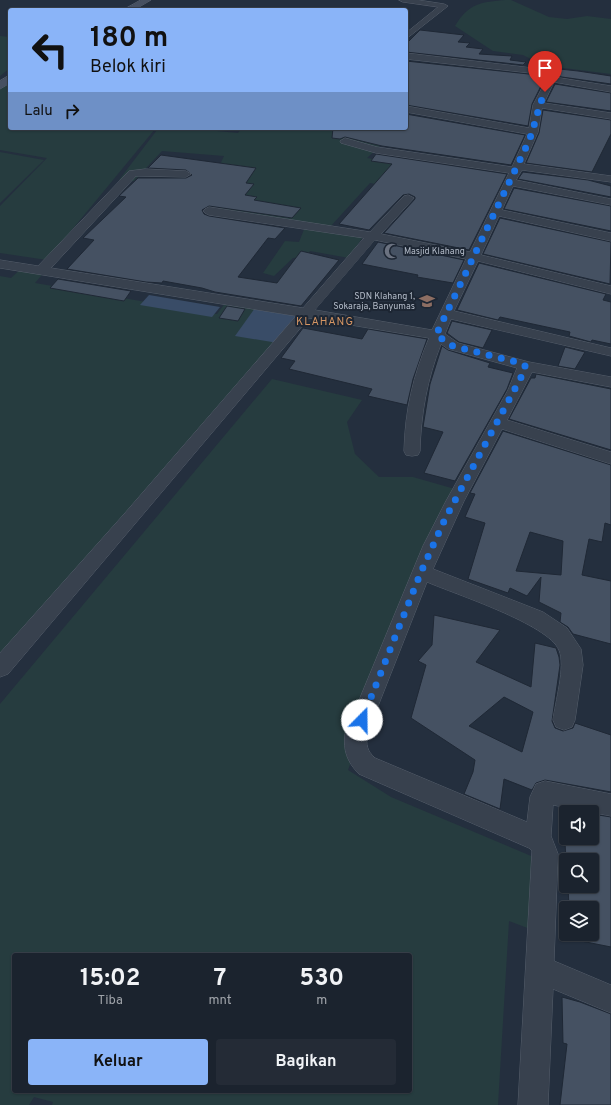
<!DOCTYPE html>
<html lang="id">
<head>
<meta charset="utf-8">
<style>
  :root { --surface:#1b232e; --page:#242b36; --text:#f1f3f6; --muted:#a0a4aa; --line:#39404a; --accent:#8ab4f8 }
  body { margin:0; font-family:Overpass,sans-serif; background:var(--page); color:var(--text); height:100vh; display:flex; flex-direction:column; font-size:15px; white-space:nowrap }
  * { box-sizing:border-box; margin:0 }
  p { font-size:13px; color:var(--muted) }
  .icon { flex:none; width:22px; height:22px; fill:none; stroke:currentColor; stroke-width:2; stroke-linecap:round; stroke-linejoin:round }
  .map { position:relative; flex:1; overflow:hidden }
  .side { position:absolute; left:12px; top:953px; width:400px; height:140px; display:flex; flex-direction:column; background:var(--surface); border-radius:4px; box-shadow:0 1px 3px #0004,0 0 0 1px var(--line) }
  .side>* { flex:none }
  .hud { position:absolute; left:8px; top:8px; width:400px; height:122px; border-radius:4px; box-shadow:0 1px 3px #0004,0 0 0 1px var(--line); background:#8ab4f8; color:#111; overflow:hidden }
  .fabs { position:absolute; left:559px; top:805px; display:grid; gap:8px }
  .fabs a { display:grid; place-items:center; width:40px; height:40px; border-radius:4px; background:var(--surface); box-shadow:0 1px 3px #0004,0 0 0 1px var(--line); font-size:20px }
  .pin { position:absolute; display:grid; place-items:center; width:34px; height:34px; color:#fff; margin:-41px -17px; border-radius:50% 50% 50% 0; rotate:-45deg; box-shadow:0 0 4px #0007 }
  .pin .icon { rotate:45deg }
  .me { position:absolute; width:44px; margin:-22px; rotate:22deg; stroke-linejoin:round; filter:drop-shadow(0 0 3px #0008) }
  .turn { display:flex; align-items:center; gap:14px; height:84px; padding:0 16px; font-size:18px }
  .turn .icon { width:52px; height:52px; stroke-width:2.5 }
  .turn b { display:block; font-size:28px; line-height:34px }
  .then { display:flex; align-items:center; height:38px; padding:0 16px; background:#0003; gap:8px; font-size:15px }
  .eta { display:flex; justify-content:space-evenly; align-items:center; height:68px; text-align:center }
  .eta b { font-size:24px; font-weight:700; line-height:28px }
  .action { display:flex; gap:8px; margin-top:auto; padding:8px 16px }
  .action a { flex:1; height:46px; border-radius:4px; background:var(--accent); color:#111; font-size:16px; font-weight:700; line-height:46px; text-align:center }
  .action a+a { background:var(--page); color:var(--text) }
  .map>svg:first-child { display:block }
</style>
</head>
<body>
<div class="map">
<svg width="611" height="1105" viewBox="0 0 611 1105">
  <rect width="100%" height="100%" fill="#242f3e"/>
  <g fill="#263c3f" fill-rule="evenodd">
    <path d="M506,0h5l38,17 18,2 20,-3 24,3v55l-79,-10 1,-4 -10,-5 -30,-4 -38,-25c14,-23 26,-24 51,-26z"/>
    <path d="M0,36l10,1v31l-10,8z"/>
    <path d="M10,80v48l144,1 -2,-1h33l53,5 4,-5h112l1,12 27,4 -15,14 28,5 17,28 -42,-8 -40,44 34,8 -15,23 -39,-7 -4,6 -13,1 -19,18 -11,-3 22,-32 14,1 8,-20 -89,-10v-5l-17,-1 23,-50 -62,-5 -28,30 -15,-1 38,-50 -2,-1 -108,131 -47,-7v-47l47,-48 -47,-8v-62z"/>
    <path d="M0,152l44,8 -44,43z"/>
    <path d="M24,266l22,4 -11,13 182,31 9,-12 77,12 -303,340v-378l11,2z"/>
    <path d="M272,379l90,21 -15,22 8,32 24,23h34l42,12 -44,109 -63,172 43,27 145,61 2,74 -29,-11 -11,184h-446l1,-3 -19,-5 -5,8h-29v-401zM14,955h396v136h-396z"/>
  </g>
  <g fill="#394c67">
    <path d="M149,295l71,12 -8,10 -72,-12z"/>
    <path d="M255,308l44,7 -21,28 -43,-7z"/>
  </g>
  <g fill="#455162" stroke="#1f2835" fill-rule="evenodd">
    <path d="M420,30l44,5 -6,7 12,1 -4,4 17,2 -4,5 33,2 -2,4 16,2 -3,3 -117,-13v-8z"/>
    <path d="M406,61l132,14 6,5 -12,24 -4,22 -122,-21z"/>
    <path d="M532,66l46,5 33,5v8l-56,-8 -13,-8z"/>
    <path d="M555,84l56,9v18l-65,-9z"/>
    <path d="M543,110l68,10v14l-19,38 -66,-9 13,-30z"/>
    <path d="M406,114l119,21 -14,30 -129,-19 -37,-9 -5,2 -8,-1 1,-10h73z"/>
    <path d="M376,154l131,20 -38,76 -85,-17 31,-34v-2l-6,-3 -6,1 -34,35 -30,-6 53,-60 -21,-3z"/>
    <path d="M161,155l95,13 -10,15 8,1 -9,11 12,2 -3,3 47,8 -9,10 -83,-12 -7,4 2,4 5,2 76,12 -10,11 -7,-1 -30,39 39,6 24,-32 38,9 -38,46 -86,-14 -13,-4 -39,-7 -1,2 -16,-1 -79,-13 27,-29 -11,-2 43,-41 -7,-1 19,-18h48l6,-3 -6,-5 -38,-2z"/>
    <path d="M523,172l65,8 23,6v11l-93,-18z"/>
    <path d="M514,188l97,18v25l-107,-22z"/>
    <path d="M500,218l111,24 -1,42 -127,-30z"/>
    <path d="M378,242l86,18 -11,23 -36,-6 1,-2 -56,-11z"/>
    <path d="M479,263l127,31 -3,6 8,2v42l-19,-4 -1,2 -22,-6 1,-4 -70,-15 -2,3 -41,-10z"/>
    <path d="M58,279l73,12 -7,10 -74,-13z"/>
    <path d="M227,306l18,3 -7,12 -19,-3z"/>
    <path d="M452,321l40,9 -9,18 -24,-6 -12,-9z"/>
    <path d="M303,328l59,11 6,-10 59,10 -14,40 -6,26 -39,-9 4,-7 -83,-20 6,-8 -14,-3z"/>
    <path d="M442,346l6,4 42,13 -2,4 25,6 -6,16 -52,92 -31,-8 19,-41 -20,-5 7,-43z"/>
    <path d="M565,347l20,5 -10,17 -17,-3z"/>
    <path d="M536,374l75,15v61l-102,-31 22,-41h4z"/>
    <path d="M503,431l108,34v60l-6,-2 -3,19 -13,-3 -7,36 29,6v63l-38,-10 -5,-7 -8,-5 1,-9 -22,-11 2,-25 -14,19 -17,-8 -2,5 -40,-14 17,-56 -20,-6 10,-23 -5,-1zM530,532l33,9 -2,34 -45,-4z"/>
    <path d="M434,615l66,15 -24,32 55,25 4,-44 21,5 3,9 1,8 -8,56 3,7 8,3 10,-3 2,-5 36,12v57l-66,-12 -9,3 -4,7 -28,-11 -4,30 -36,-15 9,-22 2,-12 -64,-42 15,-53 -8,-4 14,-16zM504,697l29,15 -11,40 -53,-26z"/>
    <path d="M563,808l19,4h-16v26h26v-24l19,3v130l-40,-8v-5h21v-26h-23l-1,-22h24v-26h-26z"/>
    <path d="M562,997l18,5 31,12v91h-51l7,-61 -4,-1z"/>
  </g>
  <g fill="none" stroke-linecap="round" stroke-linejoin="round">
    <defs>
      <g id="street">
        <path d="M399,0h19l26,4 4,2 -42,33v-6l32,-26 -35,-5z"/>
        <path d="M406,53l135,16 13,8 57,9v6l-57,-10 -10,21 67,10v6l-69,-11 -4,24 -14,32 87,12v6l-89,-12 -6,10 95,19v6l-98,-19 -11,24 109,23v8l-112,-25 -18,39 130,31v8l-133,-33 -24,50 157,37v8l-160,-37 -6,15 13,9 71,19 82,15v10l-79,-15 -25,48 104,32v12l-109,-35 -38,72 -31,68 110,43 24,16 14,21 2,16 -8,55 -3,7 -8,3 -8,-3 -3,-7c2,-17 13,-54 6,-70 -11,-26 -104,-56 -132,-68l-60,152c-1,11 0,17 8,24l152,64 3,-25 6,-13 9,-3 66,13v22l-58,-11 -2,31 7,18 -4,107 57,24v28l-58,-24 -5,116h-30l14,-254 -3,-3 -170,-74c-12,-12 -16,-24 -14,-40l78,-188 23,-45 62,-111 9,-22 -69,-19 -7,-5c-14,36 -20,69 -21,107l-2,4 -6,1 -6,-1 -2,-4c1,-41 9,-75 25,-113l-120,-20 -301,356 -8,3v-24l125,-140 171,-197 -296,-48v-8l38,6 91,-95 16,-2 41,2 5,3 -5,3 -50,-1 -85,92 252,40 61,-70 -155,-23 -4,-2 -2,-2 2,-2 4,-2 161,25 34,-36 4,-1 6,3 -33,36 89,18 39,-79 -133,-20 -35,-10 -1,-2 5,-3 32,9 135,20 15,-33 -121,-22v-6l123,22 4,-23 13,-25 -7,-6 -133,-15zM375,240l91,19 -34,71 -117,-20z"/>
      </g>
      <g id="secondary">
        <path d="M141,0h10l-17,10h-11z"/>
        <path d="M10,75v8l-10,6v-8z"/>
      </g>
    </defs>
    <use href="#street" stroke="#565f6c" stroke-width="1"/>
    <use href="#secondary" stroke="#565f6c" stroke-width="1"/>
    <use href="#street" fill="#38414e" fill-rule="evenodd"/>
    <use href="#secondary" fill="#465061" fill-rule="evenodd"/>
  </g>
  <g fill="none" stroke-linecap="round" stroke-linejoin="round">
    <path stroke="#1a73e8" stroke-width="7" stroke-dasharray="0 12.6" d="M362,720l59,-148 24,-53 80,-149v-4l-5,-3 -67,-17 -17,-11 92,-192c7,-16 9,-34 17,-51"/>
  </g>
  <defs>
    <symbol id="mosque-bare" viewBox="-9 -9 18 18"><path d="M3.5-4.9A6 6 0 1 0 3.5 4.9A5 5 0 1 1 3.5-4.9Z" fill="#6b7280" stroke="#1d2633" stroke-width="2.5" paint-order="stroke"/></symbol>
    <symbol id="school-bare" viewBox="-9 -9 18 18"><path d="M0-5L7-2L0 1L-7-2ZM-4 1L0 2.5L4 1V4Q0 6-4 4Z" fill="#8d6e63" stroke="#1d2633" stroke-width="2.5" paint-order="stroke"/></symbol>
  </defs>
  <g fill-rule="evenodd">
    <use href="#mosque-bare" x="381" y="240" width="22" height="22"/>
    <use href="#school-bare" x="416" y="290" width="22" height="22"/>
  </g>
  <g text-anchor="middle" dominant-baseline="central" stroke-width="4" stroke-linejoin="round" paint-order="stroke">
    <g font-size="9" fill="#b4bcc9" stroke="#1d2633" text-anchor="start">
      <text x="404" y="251">Masjid Klahang</text>
      <text x="415" y="296" text-anchor="end">SDN Klahang 1,<tspan x="415" dy="10">Sokaraja, Banyumas</tspan></text>
    </g>
    <g font-size="11" letter-spacing="1" fill="#d59563" stroke="#1d2633">
      <text x="325" y="322">KLAHANG</text>
    </g>
  </g>
</svg>
<div class="fabs">
<a><svg class="icon" aria-label="sound" viewBox="0 0 24 24"><path d="M4 9h4l5-4v14l-5-4H4zM17 9q2 3 0 6"/></svg></a>
<a><svg class="icon" aria-label="search" viewBox="0 0 24 24"><circle cx="10" cy="10" r="6"/><path d="M15 15l6 6"/></svg></a>
<a><svg class="icon" aria-label="layers" viewBox="0 0 24 24"><path d="M12 4l9 5-9 5-9-5zM3 14l9 5 9-5"/></svg></a>
</div>
<div class="pin" style="left:545px;top:92px;background:#d93025"><svg class="icon" aria-label="arrive" viewBox="0 0 24 24"><path d="M6 21V4h12l-3 4 3 4H6"/></svg></div>
<svg class="me" style="left:362px;top:720px" viewBox="-20 -20 40 40"><circle r="19" fill="#fff"/><path d="M0-13L10 11 0 6-10 11z" fill="#1a73e8"/></svg>
<div class="hud">
<div class="turn"><svg class="icon" aria-label="left" viewBox="0 0 24 24"><path d="M17 20v-9H6M10 6l-5 5 5 5"/></svg><div><b>180 m</b>Belok kiri</div></div>
<div class="then">Lalu<svg class="icon" aria-label="right" viewBox="0 0 24 24"><path d="M7 20v-9h11M14 6l5 5-5 5"/></svg></div>
</div>
<section class="side">
<div class="eta">
<div><b>15:02</b><p>Tiba</p></div>
<div><b>7</b><p>mnt</p></div>
<div><b>530</b><p>m</p></div>
</div>
<div class="action"><a>Keluar</a><a>Bagikan</a></div>
</section>
</div>
</body>
</html>
